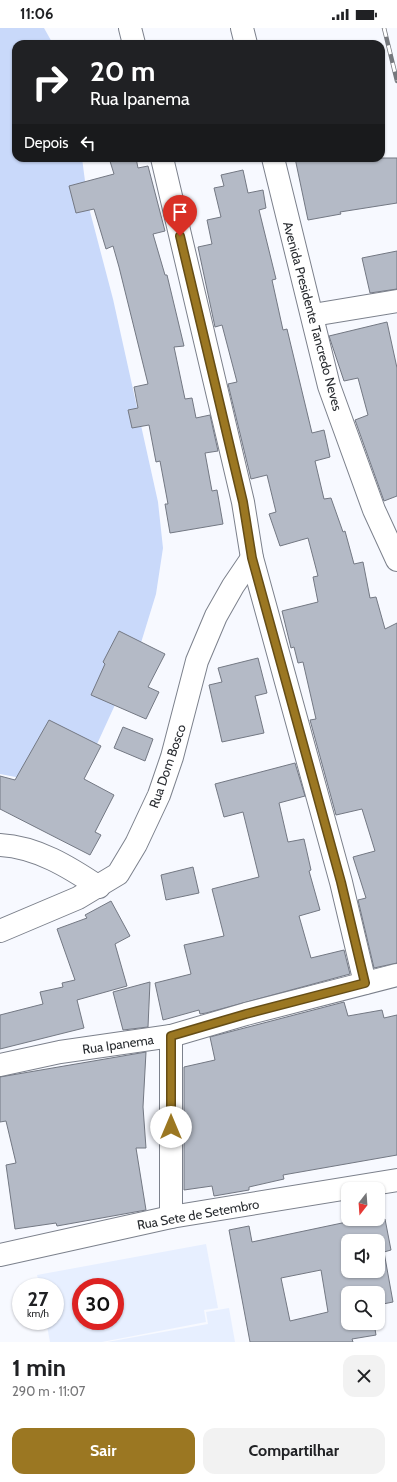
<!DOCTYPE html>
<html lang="pt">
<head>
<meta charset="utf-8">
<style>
  :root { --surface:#fff; --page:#f2f2f2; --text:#202124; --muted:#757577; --accent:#9b7722 }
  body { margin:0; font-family:Cabin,sans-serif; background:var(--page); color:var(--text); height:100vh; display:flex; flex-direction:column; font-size:15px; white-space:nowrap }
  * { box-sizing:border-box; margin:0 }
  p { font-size:13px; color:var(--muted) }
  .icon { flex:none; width:22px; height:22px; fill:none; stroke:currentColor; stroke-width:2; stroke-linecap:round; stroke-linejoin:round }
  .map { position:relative; height:1314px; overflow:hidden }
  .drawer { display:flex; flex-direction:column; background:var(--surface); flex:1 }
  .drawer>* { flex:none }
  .guide { position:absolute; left:12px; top:12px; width:373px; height:122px; border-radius:12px; box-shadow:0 1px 3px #0004; background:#202124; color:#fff; overflow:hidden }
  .needle { width:26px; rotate:197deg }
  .buttons { position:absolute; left:341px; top:1154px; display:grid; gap:8px }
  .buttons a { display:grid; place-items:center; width:44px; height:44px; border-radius:8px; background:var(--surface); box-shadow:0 1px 3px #0004; font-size:20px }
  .speed { position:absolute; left:12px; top:1250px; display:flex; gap:8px; font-size:20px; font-weight:700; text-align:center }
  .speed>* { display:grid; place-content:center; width:52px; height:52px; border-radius:50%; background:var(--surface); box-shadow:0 1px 3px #0004; line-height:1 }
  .speed small { font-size:10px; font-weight:400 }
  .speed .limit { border:6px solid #d22; background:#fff; color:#111 }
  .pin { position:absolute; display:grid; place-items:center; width:34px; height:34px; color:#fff; margin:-41px -17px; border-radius:50% 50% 50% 0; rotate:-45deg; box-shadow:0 0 4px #0007 }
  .pin .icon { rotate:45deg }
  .me { position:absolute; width:44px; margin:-22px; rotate:0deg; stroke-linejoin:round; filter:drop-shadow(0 0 3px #0008) }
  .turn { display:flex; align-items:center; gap:14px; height:84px; padding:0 12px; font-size:18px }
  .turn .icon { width:52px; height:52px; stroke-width:2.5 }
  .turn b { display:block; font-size:28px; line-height:34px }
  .then { display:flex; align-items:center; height:38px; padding:0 12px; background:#0003; gap:8px; font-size:15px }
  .round { display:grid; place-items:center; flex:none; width:42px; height:42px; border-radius:12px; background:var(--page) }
  .summary { display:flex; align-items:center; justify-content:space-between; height:68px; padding:0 12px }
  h1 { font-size:24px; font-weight:800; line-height:30px }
  .action { display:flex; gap:8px; margin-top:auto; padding:8px 12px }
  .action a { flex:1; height:46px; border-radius:12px; background:var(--accent); color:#fff; font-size:16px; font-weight:800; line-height:46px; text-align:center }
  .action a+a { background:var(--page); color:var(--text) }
  .status { display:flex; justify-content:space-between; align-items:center; height:28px; padding:0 20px; background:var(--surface); direction:ltr }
  .status svg { height:11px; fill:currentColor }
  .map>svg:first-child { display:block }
</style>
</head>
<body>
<div class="status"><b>11:06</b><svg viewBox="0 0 49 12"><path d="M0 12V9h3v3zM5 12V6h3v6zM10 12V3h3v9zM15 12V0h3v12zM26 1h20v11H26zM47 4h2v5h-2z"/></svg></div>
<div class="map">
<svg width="397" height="1314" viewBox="0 0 397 1314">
  <rect width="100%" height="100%" fill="#f7f9ff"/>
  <g fill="#e7efff" fill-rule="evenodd">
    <path d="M206,1216l12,64 -14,2 2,12 -104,20h-52l-4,-21h9v-34h-15l-3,-12zM81,1259h34v34h-34z"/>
    <path d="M229,1280l6,34h-128l101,-18 -2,-12z"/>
  </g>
  <path fill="#c9d9fa" d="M0,0h44l9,16h-37v114h66l6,46 25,95 45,203 5,46 -7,46 -20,65 -44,96 -55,26 -37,-7z"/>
  <g fill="#b4bac6" stroke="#737883" fill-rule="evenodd">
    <path d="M109,130h27l2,10 10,-2 17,65 -12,3 12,41h2l17,71 -10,1 11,52 7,-1 4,20 14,-3 8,36 -13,2 7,38 5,-1 6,34 -53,9 -5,-29h3l-8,-43 -4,1 -7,-37 -17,3 -4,-18 10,-2 -4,-21 14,-3 -29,-117 -6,-21 -7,3 -12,-40 -18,4 -7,-27 45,-12z"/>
    <path d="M295,130h102v45l-57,9 1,2 -33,6z"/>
    <path d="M243,142l5,23 15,-3 3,18 -7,2 17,69 -4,1 11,50 4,-1 25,104 12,-3 6,27 -15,4 9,38 7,-1 12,34 2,-1 9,33 9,-2 7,36 6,-1 9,32 12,-6v340l-23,5 -16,-68 8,-2 -13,-41 22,-6 -13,-42 -26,6 -26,-95 6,-1 -13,-57 -5,1 -4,-16 -3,1 -9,-37 36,-9 -5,-25 5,-1 -10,-38 -28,8 -11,-32 7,-2 -9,-37 -16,4 -23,-95 9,-2 -15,-57 -7,2 -17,-80 14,-3 -5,-24 14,-3 -7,-29 10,-2 -3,-11z"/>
    <path d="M397,223v38l-27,4 -8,-35z"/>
    <path d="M387,294l10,46v128l-13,5 -29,-81 13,-5 -10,-37 -14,3 -15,-45z"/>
    <path d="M119,603l46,23 -17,33 11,5 -13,27 -55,-24 14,-31 -2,-2z"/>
    <path d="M258,630l9,35 -12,3 9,37 -42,9 -13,-57 13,-3 -4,-14z"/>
    <path d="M49,692l52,26 -17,33 30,16 -19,37 6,3 -11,20 -90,-46v-33l15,4z"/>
    <path d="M123,699l30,12 -8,22 -31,-13z"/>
    <path d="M295,735l10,33 -26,7 9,39 16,-3 7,31 -2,1 11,39 -21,6 12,42 33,-8 6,24 -144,39 -6,1 -1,-4 -36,10 -8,-37 36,-9 -7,-29 40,-9 -12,-47 47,-12 -16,-65 -19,5 -9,-33z"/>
    <path d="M193,839l6,26 -33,7 -5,-25z"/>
    <path d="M111,873l19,35 -15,8 12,42 -50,14 7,28 -84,21v-34l43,-11 -3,-12 23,-5 -1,-4 13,-3 -18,-51 30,-11 -2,-3z"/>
    <path d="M150,954l-2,45 -25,3 -10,-38z"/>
    <path d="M344,974l4,14 34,-6 2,8 13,-3v140l-114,20 1,4 -35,8v3l-35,6 -2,-10 -28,4v-62l3,-1 -3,-15v-45l31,-7 -5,-23z"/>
    <path d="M146,1024l-3,55 3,41h-10l10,62 -89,16 -1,-3 -41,6 -9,-64 10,-2 -10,-42 -6,1v-45z"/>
    <path d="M361,1191h24l6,31 -7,2 9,50 -15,3v-12h-30v30h26l2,12 -24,4 1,3h-103l-21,-112 20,-4 3,16zM348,1213h30v30h-30zM321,1242l7,42 -38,9 -9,-43z"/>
  </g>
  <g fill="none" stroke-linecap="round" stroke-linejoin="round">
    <defs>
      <g id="minor">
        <path d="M130,0l4,16"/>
        <path d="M162,130l81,344 9,56 89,324 24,101"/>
        <path d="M313,287l84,-14"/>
        <path d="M0,817c37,2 69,22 99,42"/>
        <path d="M0,903l78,-33 40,-24 18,-30 23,-49 13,-38 25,-96 19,-45 17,-30 19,-28"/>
        <path d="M0,1037l60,-13 111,-16 75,-22 151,-39"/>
        <path d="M171,1189v-181"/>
        <path d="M0,1227l171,-38 226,-37"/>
      </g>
      <g id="tertiary">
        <path d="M242,0l4,16"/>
        <path d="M273,130l56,228 45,124 23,50"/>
      </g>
    </defs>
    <use href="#minor" stroke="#7c818c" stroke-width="24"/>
    <use href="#tertiary" stroke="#7c818c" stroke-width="24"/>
    <use href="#minor" stroke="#fff" stroke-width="22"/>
    <use href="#tertiary" stroke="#fff" stroke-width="22"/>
    <defs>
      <path id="rail" d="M384,0l13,53"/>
    </defs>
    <use href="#rail" stroke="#75787d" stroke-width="4.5"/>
    <use href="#rail" stroke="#fff" stroke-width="3" stroke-dasharray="9" stroke-linecap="butt"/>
  </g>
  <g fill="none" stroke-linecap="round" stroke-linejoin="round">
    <defs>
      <path id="route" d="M171,1099v-91l75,-22 119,-31 -24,-101 -89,-324 -9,-56 -63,-266"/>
    </defs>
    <use href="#route" stroke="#654d16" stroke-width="10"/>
    <use href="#route" stroke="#9b7722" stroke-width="7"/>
  </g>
  <g text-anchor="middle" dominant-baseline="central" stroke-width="3.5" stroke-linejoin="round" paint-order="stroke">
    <g font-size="13" fill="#2a2d31" stroke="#fff">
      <text transform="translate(313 288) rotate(75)">Avenida Presidente Tancredo Neves</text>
      <text transform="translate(167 738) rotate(-71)">Rua Dom Bosco</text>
      <text transform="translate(118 1016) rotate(-8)">Rua Ipanema</text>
      <text transform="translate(198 1186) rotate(-10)">Rua Sete de Setembro</text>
    </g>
  </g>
</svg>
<div class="buttons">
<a><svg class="needle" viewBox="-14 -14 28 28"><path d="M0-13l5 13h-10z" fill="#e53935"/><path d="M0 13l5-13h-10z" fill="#757577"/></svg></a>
<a><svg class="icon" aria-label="sound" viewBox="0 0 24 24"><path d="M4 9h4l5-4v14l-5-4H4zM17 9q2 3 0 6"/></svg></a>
<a><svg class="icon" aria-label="search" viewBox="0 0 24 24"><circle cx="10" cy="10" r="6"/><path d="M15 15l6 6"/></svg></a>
</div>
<div class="speed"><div>27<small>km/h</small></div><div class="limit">30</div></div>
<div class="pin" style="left:180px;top:208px;background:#d93025"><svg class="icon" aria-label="arrive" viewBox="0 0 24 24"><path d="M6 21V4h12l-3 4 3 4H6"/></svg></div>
<svg class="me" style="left:171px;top:1099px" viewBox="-20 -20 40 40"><circle r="19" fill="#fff"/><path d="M0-13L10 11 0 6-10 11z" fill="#9b7722"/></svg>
<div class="guide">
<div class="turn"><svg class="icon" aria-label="right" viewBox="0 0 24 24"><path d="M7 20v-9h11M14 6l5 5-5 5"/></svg><div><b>20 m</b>Rua Ipanema</div></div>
<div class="then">Depois<svg class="icon" aria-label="left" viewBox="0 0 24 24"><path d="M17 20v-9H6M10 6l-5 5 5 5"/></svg></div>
</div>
</div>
<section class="drawer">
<div class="summary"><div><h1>1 min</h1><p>290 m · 11:07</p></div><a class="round"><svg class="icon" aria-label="close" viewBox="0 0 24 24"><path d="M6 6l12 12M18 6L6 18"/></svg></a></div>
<div class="action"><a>Sair</a><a>Compartilhar</a></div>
</section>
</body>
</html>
